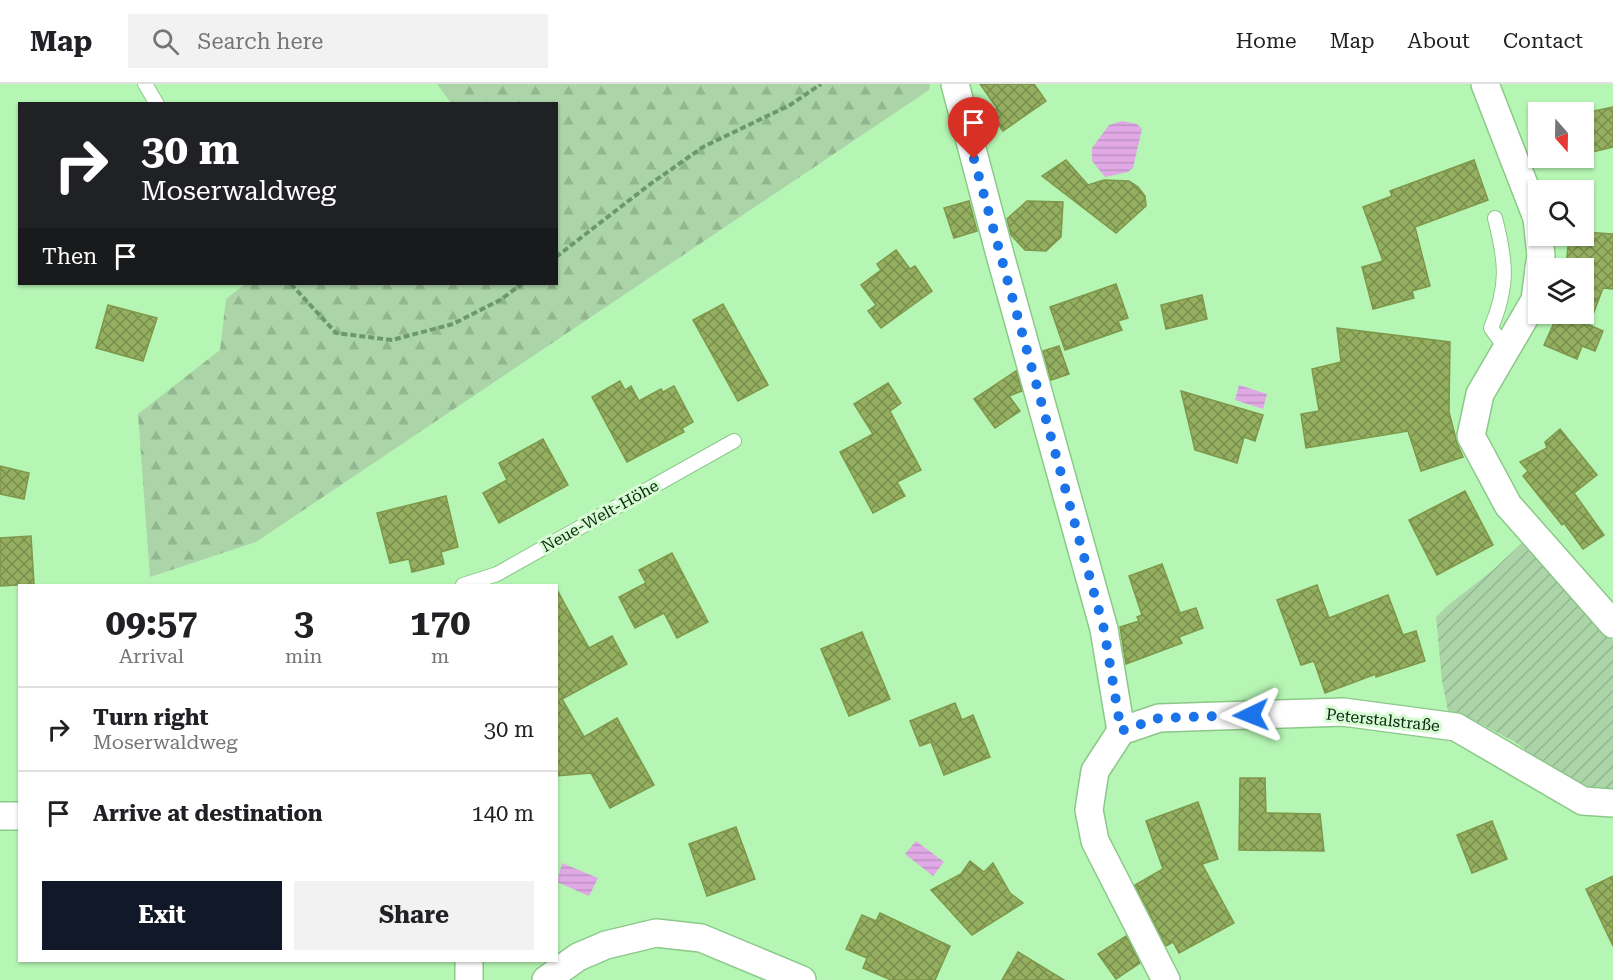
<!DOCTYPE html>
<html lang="en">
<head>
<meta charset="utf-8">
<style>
  :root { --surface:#fff; --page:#f2f2f2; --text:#202124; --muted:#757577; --line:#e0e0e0; --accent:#111827 }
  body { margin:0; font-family:"Roboto Serif",serif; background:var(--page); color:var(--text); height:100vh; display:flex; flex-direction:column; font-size:22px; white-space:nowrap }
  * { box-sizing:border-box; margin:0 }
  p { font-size:20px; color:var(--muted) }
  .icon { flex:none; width:33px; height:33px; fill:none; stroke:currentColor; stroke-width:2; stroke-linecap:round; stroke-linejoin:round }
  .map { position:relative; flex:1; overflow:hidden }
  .side { position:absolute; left:18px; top:500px; width:540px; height:378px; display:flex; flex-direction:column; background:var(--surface); border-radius:0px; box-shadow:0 2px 4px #0004 }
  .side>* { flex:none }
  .guide { position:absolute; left:18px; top:18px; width:540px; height:183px; border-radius:0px; box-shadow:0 2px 4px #0004; background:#202124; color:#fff; overflow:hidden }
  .needle { width:39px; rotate:160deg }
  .controls { position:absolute; left:1528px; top:18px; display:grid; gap:12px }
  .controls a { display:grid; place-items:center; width:66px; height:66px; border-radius:0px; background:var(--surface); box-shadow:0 2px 4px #0004; font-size:30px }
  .pin { position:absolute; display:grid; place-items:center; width:51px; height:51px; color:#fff; margin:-62px -26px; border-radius:50% 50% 50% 0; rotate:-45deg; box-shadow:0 0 6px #0007 }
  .pin .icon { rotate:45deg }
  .me { position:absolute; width:66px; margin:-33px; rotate:268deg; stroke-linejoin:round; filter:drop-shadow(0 0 4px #0008) }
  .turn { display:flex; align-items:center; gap:21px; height:126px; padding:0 24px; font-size:27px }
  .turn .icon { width:78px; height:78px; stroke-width:2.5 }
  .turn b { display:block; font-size:42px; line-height:51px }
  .then { display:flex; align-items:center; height:57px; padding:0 24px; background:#0003; gap:12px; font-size:22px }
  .eta { display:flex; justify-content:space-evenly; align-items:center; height:102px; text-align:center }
  .eta b { font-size:36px; font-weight:700; line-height:42px }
  .cta { display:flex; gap:12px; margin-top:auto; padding:12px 24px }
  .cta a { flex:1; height:69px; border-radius:0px; background:var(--accent); color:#fff; font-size:24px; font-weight:700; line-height:69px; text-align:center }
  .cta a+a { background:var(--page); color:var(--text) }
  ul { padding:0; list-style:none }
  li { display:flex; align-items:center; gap:18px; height:84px; padding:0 24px; border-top:2px solid var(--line) }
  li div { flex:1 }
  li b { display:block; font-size:22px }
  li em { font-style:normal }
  header { display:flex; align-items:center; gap:36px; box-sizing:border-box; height:84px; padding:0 30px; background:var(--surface); border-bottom:2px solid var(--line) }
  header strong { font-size:28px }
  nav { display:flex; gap:33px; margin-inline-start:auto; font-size:21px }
  .search { width:420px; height:54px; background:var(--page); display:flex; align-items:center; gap:15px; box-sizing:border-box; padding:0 21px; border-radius:0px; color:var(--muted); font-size:22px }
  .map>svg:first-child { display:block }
</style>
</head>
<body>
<header>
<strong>Map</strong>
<div class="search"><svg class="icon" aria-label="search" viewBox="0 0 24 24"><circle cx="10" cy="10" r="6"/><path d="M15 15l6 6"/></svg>Search here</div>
<nav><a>Home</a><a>Map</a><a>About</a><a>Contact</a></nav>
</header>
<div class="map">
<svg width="1613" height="896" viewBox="0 0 1613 896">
  <defs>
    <pattern id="forest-firs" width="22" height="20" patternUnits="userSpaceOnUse" patternTransform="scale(1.5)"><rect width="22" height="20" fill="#abd4a9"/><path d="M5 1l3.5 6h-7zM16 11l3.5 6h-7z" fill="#92b690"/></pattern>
    <pattern id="garden-furrows" width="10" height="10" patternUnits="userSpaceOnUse" patternTransform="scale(1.5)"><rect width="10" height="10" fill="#abd4a9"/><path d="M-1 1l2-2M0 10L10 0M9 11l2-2" fill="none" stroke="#92b690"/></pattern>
    <pattern id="water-rules" width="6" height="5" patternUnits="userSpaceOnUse" patternTransform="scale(1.5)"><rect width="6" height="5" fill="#e0a9e5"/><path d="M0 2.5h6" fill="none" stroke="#bf91c3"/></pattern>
    <pattern id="building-cross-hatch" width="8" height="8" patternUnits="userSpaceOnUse" patternTransform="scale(1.5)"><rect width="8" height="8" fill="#95af60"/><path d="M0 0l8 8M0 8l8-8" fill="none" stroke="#788e4d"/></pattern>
  </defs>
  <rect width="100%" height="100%" fill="#b6f6b4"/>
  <path fill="url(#forest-firs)" d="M437,0h493l-1,6 -673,452 -106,35 -12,-163 82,-64 6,-51 19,-15h311v-180l-105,-1z"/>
  <path fill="url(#garden-furrows)" d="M1523,458l90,99v150l-18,1 -42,-22 -38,-28 -38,-20 -29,-11 -6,-30 -6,-64 11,-11 46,-36z"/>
  <g fill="url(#water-rules)">
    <path d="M1122,37l15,3 5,5 -9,39 -5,4 -23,5 -13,-16v-13l17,-23z"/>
    <path d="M1239,301l28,9 -4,15 -28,-9z"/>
    <path d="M916,757l28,21 -11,14 -28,-22z"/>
    <path d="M562,779l36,15 -9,18 -32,-14z"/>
  </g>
  <g fill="url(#building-cross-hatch)" stroke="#7e9749" stroke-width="1.5">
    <path d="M980,0h54l12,17 -43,30 -13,-18 7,-5z"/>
    <path d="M1613,23v40l-29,7v-41z"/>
    <path d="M1066,76l22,25 16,-5 25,1 9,6 7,9 1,10 -30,27 -74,-57z"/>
    <path d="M1474,76l14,40 -73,27 15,59 -18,5 2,7 -41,11 -11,-42 21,-6 -20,-54 29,-11 -2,-5z"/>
    <path d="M969,117l8,30 -23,7 -10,-30z"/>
    <path d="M1027,117l36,1 -2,35 -15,14 -21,-1 -14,-15 -4,-16z"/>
    <path d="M1584,148l29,2v55l-10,-1 -14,37 14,6 -8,20 -13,-5 -5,13 -33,-14 14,-31h26v-46h-18l3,-32h15z"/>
    <path d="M896,166l14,19 5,-3 17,25 -51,37 -13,-17 8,-6 -15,-20 20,-15 -4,-6z"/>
    <path d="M1116,200l12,34 -10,3 4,9 -57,20 -15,-43z"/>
    <path d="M1202,211l5,24 -41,10 -5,-24z"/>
    <path d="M723,220l45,81 -30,16 -45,-81z"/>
    <path d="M108,221l49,13 -14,43 -47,-13z"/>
    <path d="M1337,244l113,14 -1,70 8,31 6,14 -42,14 -13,-40 -102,17 -5,-34 18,-3 -7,-42 29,-7z"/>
    <path d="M1059,262l10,28 -18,6 -8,-29z"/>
    <path d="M1016,287l6,20 -13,5 11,15 -25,17 -21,-29z"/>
    <path d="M620,297l5,9 6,-4 8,15 22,-12 2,3 11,-6 19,36 -11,6 2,4 -57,30 -35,-65z"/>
    <path d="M888,299l13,20 -11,8 31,59 -24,12 8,14 -32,17 -33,-61 33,-18 -19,-30z"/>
    <path d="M1181,307l82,24 -8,26 -11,-4 -7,26 -42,-13z"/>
    <path d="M1560,345l37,46 -23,18 30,42 -21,14 -19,-26 -2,2 -39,-49 5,-5 -8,-9 27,-14 -2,-6z"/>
    <path d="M543,355l25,46 -69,38 -16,-30 24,-13 -8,-17z"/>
    <path d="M0,382l29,7 -5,26 -24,-5z"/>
    <path d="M1465,407l28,54 -56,30 -28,-55z"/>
    <path d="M446,412l12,51 -17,5 3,12 -32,8 -3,-13 -19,4 -13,-50z"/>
    <path d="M31,452l3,48 -34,2v-48z"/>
    <path d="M672,469l36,69 -31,16 -13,-25 -29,15 -16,-31 27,-14 -7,-13z"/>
    <path d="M1162,480l18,49 16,-5 7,20 -24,9 3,6 -56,21 -6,-37 19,-6 -2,-4 5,-2 -13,-39z"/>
    <path d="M1317,501l12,33 59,-23 15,40 13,-4 9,30 -49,16v-3l-51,19 -11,-32 -13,4 -24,-65z"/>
    <path d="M556,504l33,60 23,-12 15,28 -65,35 22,38 33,-19 37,67 -44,23 -19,-35 -35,3z"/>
    <path d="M862,548l28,67 -41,17 -28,-67z"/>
    <path d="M955,619l7,17 11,-5 17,42 -46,18 -13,-33 -11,4 -10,-25z"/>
    <path d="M1240,694h25l1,35 54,1 4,37 -85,-1z"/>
    <path d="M1198,718l20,57 -16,5 32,59 -55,30 -6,-11 -7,4 -31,-61 28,-16 -17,-48z"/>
    <path d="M1492,737l15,38 -35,14 -15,-38z"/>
    <path d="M736,743l19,52 -48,17 -18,-52z"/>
    <path d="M970,777l14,11 9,-9 17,30 13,10 -51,32 -41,-45 30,-16z"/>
    <path d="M1613,792v70l-27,-57z"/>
    <path d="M880,829l70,33 -15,34h-44l-28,-12 4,-10 -21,-9 16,-34 14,6z"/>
    <path d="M1126,852l14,27 -24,16 -18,-25z"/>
    <path d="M1018,868l46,28h-62z"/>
  </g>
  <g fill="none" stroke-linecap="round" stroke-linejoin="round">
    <defs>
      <g id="service">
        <path d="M145,0l12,20"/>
        <path d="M1495,134c11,43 14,67 -4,110l15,21"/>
        <path d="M463,501l34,-11 237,-133"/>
      </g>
      <g id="minor">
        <path d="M955,0l44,167 105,378 17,102"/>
        <path d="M1485,0l52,134 4,38 -2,12"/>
        <path d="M1539,185l-4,31 -55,94 -9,42 37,69 105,119"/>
        <path d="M0,732h20"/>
        <path d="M469,876v20"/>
        <path d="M546,896l32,-23 28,-12 50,-12 45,5 101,42"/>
        <path d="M1166,896l-71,-139 -6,-31 6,-39 26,-40 38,-13 184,-6 113,15 127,74 30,2"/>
      </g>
    </defs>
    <use href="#service" stroke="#8bc889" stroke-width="16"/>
    <use href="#minor" stroke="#8bc889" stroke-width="30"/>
    <g stroke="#6b9a6a" stroke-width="4" stroke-dasharray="6 3" stroke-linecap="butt">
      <path d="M556,173l93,-72 54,-38 87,-42 31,-21"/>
      <path d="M291,200l45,49 56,7 61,-16 47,-24 22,-16"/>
    </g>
    <use href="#service" stroke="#fff" stroke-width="14"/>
    <use href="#minor" stroke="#fff" stroke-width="27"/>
  </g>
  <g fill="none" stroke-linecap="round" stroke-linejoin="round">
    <path stroke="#1a73e8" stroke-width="10" stroke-dasharray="0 18" d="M974,75l130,470 17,102 38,-13 92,-3"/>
  </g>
  <g text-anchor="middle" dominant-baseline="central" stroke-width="6" stroke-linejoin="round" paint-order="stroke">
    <g font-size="16" fill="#0b240b" stroke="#d6fcd4">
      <text transform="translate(600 432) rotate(-29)">Neue-Welt-Höhe</text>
      <text transform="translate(1383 636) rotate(6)">Peterstalstraße</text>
    </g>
  </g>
</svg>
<div class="controls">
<a><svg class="needle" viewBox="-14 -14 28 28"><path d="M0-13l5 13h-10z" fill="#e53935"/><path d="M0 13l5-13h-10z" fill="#757577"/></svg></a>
<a><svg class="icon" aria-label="search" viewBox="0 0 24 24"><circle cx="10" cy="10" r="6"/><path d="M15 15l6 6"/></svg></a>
<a><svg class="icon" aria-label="layers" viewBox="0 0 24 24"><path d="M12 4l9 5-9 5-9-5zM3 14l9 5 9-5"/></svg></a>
</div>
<div class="pin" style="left:974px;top:75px;background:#d93025"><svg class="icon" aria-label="arrive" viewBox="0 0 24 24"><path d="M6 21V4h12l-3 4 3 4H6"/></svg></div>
<svg class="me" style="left:1251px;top:631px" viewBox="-20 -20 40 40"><path d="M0-17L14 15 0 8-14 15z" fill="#1a73e8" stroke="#fff" stroke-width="4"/></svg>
<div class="guide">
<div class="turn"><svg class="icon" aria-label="right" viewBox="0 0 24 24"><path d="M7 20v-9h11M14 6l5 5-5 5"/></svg><div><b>30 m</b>Moserwaldweg</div></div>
<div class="then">Then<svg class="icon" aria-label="arrive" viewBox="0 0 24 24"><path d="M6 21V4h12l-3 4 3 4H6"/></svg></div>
</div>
<section class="side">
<div class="eta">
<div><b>09:57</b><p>Arrival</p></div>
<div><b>3</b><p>min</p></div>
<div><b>170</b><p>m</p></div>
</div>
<ul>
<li><svg class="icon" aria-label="right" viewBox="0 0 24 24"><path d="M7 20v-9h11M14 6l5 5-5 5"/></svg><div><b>Turn right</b><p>Moserwaldweg</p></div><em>30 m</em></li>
<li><svg class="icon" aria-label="arrive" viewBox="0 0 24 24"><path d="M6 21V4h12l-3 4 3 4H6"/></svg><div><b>Arrive at destination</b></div><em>140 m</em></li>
</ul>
<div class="cta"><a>Exit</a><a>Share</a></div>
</section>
</div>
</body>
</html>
